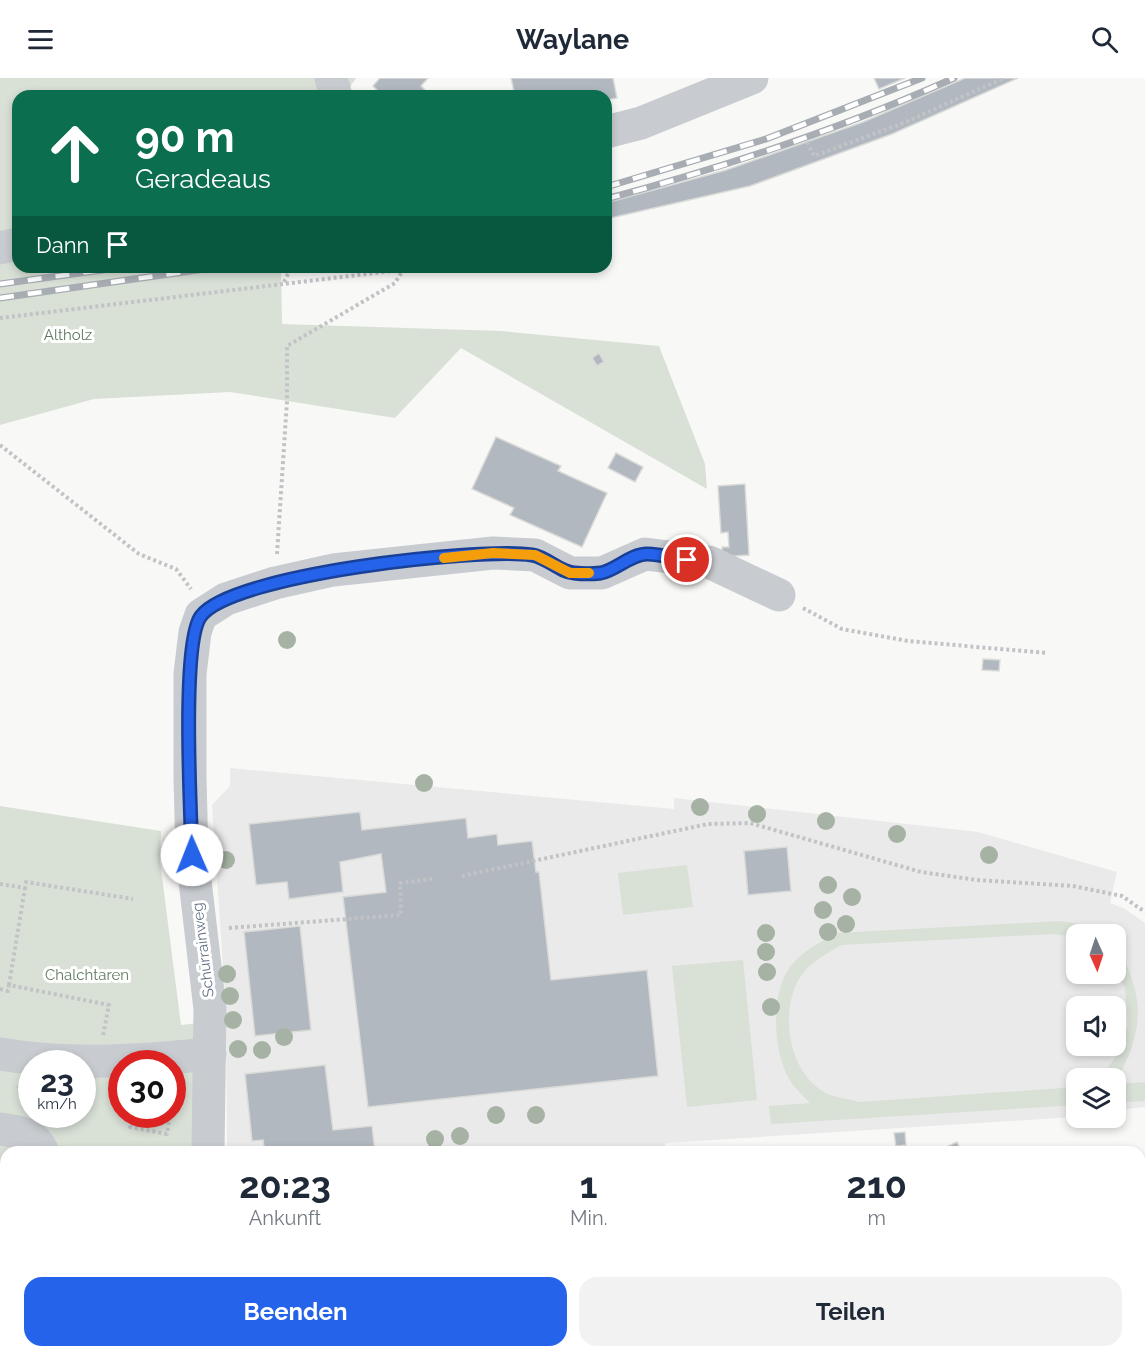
<!DOCTYPE html>
<html lang="de">
<head>
<meta charset="utf-8">
<style>
  :root { --surface:#fff; --page:#f2f2f3; --text:#1f2937; --muted:#747a83; --accent:#2563eb }
  body { margin:0; font-family:Raleway,sans-serif; background:var(--page); color:var(--text); height:100vh; display:flex; flex-direction:column; font-size:22px; white-space:nowrap }
  * { box-sizing:border-box; margin:0 }
  p { font-size:20px; color:var(--muted) }
  .icon { flex:none; width:33px; height:33px; fill:none; stroke:currentColor; stroke-width:2; stroke-linecap:round; stroke-linejoin:round }
  .map { position:relative; flex:1; overflow:hidden }
  .sheet { position:absolute; left:0px; top:1068px; width:1146px; height:212px; display:flex; flex-direction:column; background:var(--surface); border-radius:18px 18px 0 0; box-shadow:0 3px 9px #0003 }
  .sheet>* { flex:none }
  .hud { position:absolute; left:12px; top:12px; width:600px; height:183px; border-radius:18px; box-shadow:0 3px 9px #0003; background:#0b6e4f; color:#fff; overflow:hidden }
  .needle { width:39px; rotate:177deg }
  .tools { position:absolute; left:1066px; top:846px; display:grid; gap:12px }
  .tools a { display:grid; place-items:center; width:60px; height:60px; border-radius:12px; background:var(--surface); box-shadow:0 3px 9px #0003; font-size:30px }
  .speed { position:absolute; left:18px; top:972px; display:flex; gap:12px; font-size:30px; font-weight:700; text-align:center }
  .speed>* { display:grid; place-content:center; width:78px; height:78px; border-radius:50%; background:var(--surface); box-shadow:0 3px 9px #0003; line-height:1 }
  .speed small { font-size:15px; font-weight:400 }
  .speed .limit { border:9px solid #d22; background:#fff; color:#111 }
  .pin { position:absolute; display:grid; place-items:center; width:51px; height:51px; color:#fff; margin:-26px; border:3px solid #fff; border-radius:50%; box-shadow:0 2px 6px #0007 }
  .me { position:absolute; width:66px; margin:-33px; rotate:359deg; stroke-linejoin:round; filter:drop-shadow(0 0 4px #0008) }
  .turn { display:flex; align-items:center; gap:21px; height:126px; padding:0 24px; font-size:27px }
  .turn .icon { width:78px; height:78px; stroke-width:2.5 }
  .turn b { display:block; font-size:42px; line-height:51px }
  .then { display:flex; align-items:center; height:57px; padding:0 24px; background:#0003; gap:12px; font-size:22px }
  .eta { display:flex; justify-content:space-evenly; align-items:center; height:102px; text-align:center }
  .eta b { font-size:36px; font-weight:700; line-height:42px }
  .button { display:flex; gap:12px; margin-top:auto; padding:12px 24px }
  .button a { flex:1; height:69px; border-radius:18px; background:var(--accent); color:#fff; font-size:24px; font-weight:700; line-height:69px; text-align:center }
  .button a+a { background:var(--page); color:var(--text) }
  header { display:flex; justify-content:space-between; align-items:center; height:78px; padding:0 24px; background:var(--surface); font-size:27px; font-weight:700 }
  .map>svg:first-child { display:block }
</style>
</head>
<body>
<header><svg class="icon" aria-label="menu" viewBox="0 0 24 24"><path d="M4 6h16M4 12h16M4 18h16"/></svg>Waylane<svg class="icon" aria-label="search" viewBox="0 0 24 24"><circle cx="10" cy="10" r="6"/><path d="M15 15l6 6"/></svg></header>
<div class="map">
<svg width="1145" height="1279" viewBox="0 0 1145 1279">
  <rect width="100%" height="100%" fill="#f8f9f6"/>
  <path fill="#e9eae9" fill-rule="evenodd" d="M230,690l444,41v-11l304,34 139,40 -7,31 15,6 20,14v184l-29,3v-32h-39v34h-4v5l-408,26 1,9h-439l-1,-142 -14,-205 18,-19zM1077,856h39v40h-39zM1077,928h39v40h-39z"/>
  <g fill="#d9e1d7" fill-rule="evenodd">
    <path d="M0,0h356l-12,18h-326v171h263l1,57 219,7 158,15 46,118 2,25 -246,-141 -66,70 -165,-26 -136,7 -94,26z"/>
    <path d="M0,728l161,25 -1,30 21,164 18,-2 1,129h-194v200h196v5h-202zM32,986h50v50h-50zM122,986h50v50h-50z"/>
    <path d="M687,787l6,42 -70,8 -5,-42z"/>
    <path d="M1061,843l26,4 18,9h-28v3l-24,-3 -211,11c-16,9 -33,17 -43,34 -20,35 -10,97 29,115 9,4 22,5 31,8l218,-15v18l-306,19 -2,-18 41,-3c-6,-7 -14,-13 -19,-21 -19,-29 -22,-94 3,-120 12,-13 27,-20 42,-29z"/>
    <path d="M1116,866c29,52 29,86 0,137v-3h-19l5,-2 18,-25 8,-26 -3,-37 -9,-18z"/>
    <path d="M743,882l14,140 -70,7 -15,-141z"/>
    <path d="M1145,1004v19l-29,2v-19z"/>
  </g>
  <g fill="#b1b8bf" stroke="#dadbd8" stroke-width="1.5">
    <path d="M380,0h48l-7,8 10,10h-48l-10,-10z"/>
    <path d="M511,0h102l4,20 -11,2v-4h-91z"/>
    <path d="M874,0h31l-26,11z"/>
    <path d="M965,0h53l-126,56 -142,52 -144,33v-16l120,-33 63,-22 74,-26z"/>
    <path d="M599,275l5,9 -7,4 -5,-8z"/>
    <path d="M496,359l65,29 -3,5 49,22 -25,54 -72,-32 4,-7 -42,-19z"/>
    <path d="M616,375l27,14 -8,15 -27,-14z"/>
    <path d="M745,406l4,71 -27,2v-10h7l-1,-15 -7,1 -3,-47z"/>
    <path d="M983,581l17,1 -1,11 -17,-1z"/>
    <path d="M360,734l2,18 104,-12 2,20 29,-4 1,11 34,-4 4,31h3l12,108 96,-10 11,106 -290,31 -25,-210 43,-5 -5,-38 -41,8 3,30 -54,7 -2,-17 -31,3 -7,-61z"/>
    <path d="M787,769l4,44 -43,4 -4,-44z"/>
    <path d="M300,848l11,104 -56,6 -11,-104z"/>
    <path d="M325,987l8,65 39,-4 3,26h-110l-2,-12 -11,1 -7,-67z"/>
    <path d="M905,1054l1,13 -10,1 -2,-13z"/>
    <path d="M957,1064l5,10h-27z"/>
    <path d="M507,1274h32l2,5h-33z"/>
    <path d="M539,1274h20l1,5h-19z"/>
    <path d="M578,1274h39l2,5h-44l-1,-4z"/>
    <path d="M935,1274h21l-13,5h-5z"/>
    <path d="M956,1274h9l2,5h-24z"/>
  </g>
  <g fill="none" stroke-linecap="round" stroke-linejoin="round">
    <g stroke="#c2c3c6" stroke-width="4" stroke-dasharray="3 3" stroke-linecap="butt">
      <path d="M807,64l7,14 92,-34 98,-44"/>
      <path d="M284,204l7,-14 9,-1"/>
      <path d="M0,240l425,-51"/>
      <path d="M0,367l139,109 37,15 15,20"/>
      <path d="M277,476l10,-153v-55l108,-63 8,-13"/>
      <path d="M803,530l39,21 66,12 139,12"/>
      <path d="M462,798l246,-52 42,-1 171,49 56,8 96,6 49,10 23,16"/>
      <path d="M0,806l25,4 1,-6 107,17"/>
      <path d="M229,850l172,-13 -1,-32 32,-4"/>
      <path d="M9,907l16,-97"/>
      <path d="M0,911l8,2 1,-6 100,20 -6,31"/>
      <path d="M18,1008l14,14"/>
      <path d="M172,1020v4"/>
      <path d="M82,1029l6,1 3,-21"/>
      <path d="M132,1036l-2,13 37,7 3,-20"/>
      <path d="M1140,1091l5,-3"/>
      <path d="M0,1194l6,3"/>
      <path d="M0,1207h6"/>
      <path d="M0,1257l6,1"/>
    </g>
    <g stroke="#c8cbcf" stroke-width="33">
      <path d="M331,0l5,18"/>
      <path d="M606,54l35,-9 111,-45"/>
      <path d="M0,170l18,-4"/>
      <path d="M0,976c71,12 139,7 210,0"/>
      <path d="M0,1051c19,3 34,3 43,23"/>
      <path d="M208,1074l2,-143 -18,-154 -2,-77v-104l5,-42 6,-17 25,-16 49,-16 58,-13 160,-17 42,2 35,18h32l43,-19 64,8 70,33"/>
      <path d="M1140,1137l5,1"/>
      <path d="M0,1152l6,2"/>
      <path d="M1140,1172l5,1"/>
      <path d="M67,1274l1,5"/>
      <path d="M211,1274v5"/>
      <path d="M763,1279l15,-5"/>
    </g>
    <defs>
      <g id="rail">
        <path d="M606,109l160,-48 156,-61"/>
        <path d="M606,121c119,-32 235,-70 348,-121"/>
        <path d="M0,206l124,-17"/>
        <path d="M0,220l219,-31"/>
      </g>
    </defs>
    <use href="#rail" stroke="#a8adb4" stroke-width="7"/>
    <use href="#rail" stroke="#fff" stroke-width="4.5" stroke-dasharray="14" stroke-linecap="butt"/>
  </g>
  <g fill="#a6b3a4">
    <circle cx="287" cy="562" r="9"/>
    <circle cx="424" cy="705" r="9"/>
    <circle cx="700" cy="729" r="9"/>
    <circle cx="757" cy="736" r="9"/>
    <circle cx="826" cy="743" r="9"/>
    <circle cx="897" cy="756" r="9"/>
    <circle cx="989" cy="777" r="9"/>
    <circle cx="226" cy="782" r="9"/>
    <circle cx="828" cy="807" r="9"/>
    <circle cx="852" cy="819" r="9"/>
    <circle cx="823" cy="832" r="9"/>
    <circle cx="846" cy="846" r="9"/>
    <circle cx="828" cy="854" r="9"/>
    <circle cx="766" cy="855" r="9"/>
    <circle cx="766" cy="874" r="9"/>
    <circle cx="767" cy="894" r="9"/>
    <circle cx="227" cy="896" r="9"/>
    <circle cx="230" cy="918" r="9"/>
    <circle cx="771" cy="929" r="9"/>
    <circle cx="233" cy="942" r="9"/>
    <circle cx="284" cy="959" r="9"/>
    <circle cx="238" cy="971" r="9"/>
    <circle cx="262" cy="972" r="9"/>
    <circle cx="496" cy="1037" r="9"/>
    <circle cx="536" cy="1037" r="9"/>
    <circle cx="460" cy="1058" r="9"/>
    <circle cx="435" cy="1061" r="9"/>
  </g>
  <g fill="none" stroke-linecap="round" stroke-linejoin="round">
    <defs>
      <path id="route" d="M192,777c-1,-41 -11,-213 9,-239 31,-42 279,-69 331,-61 15,2 27,17 42,18 8,1 19,1 27,0 15,-3 30,-19 46,-19 13,0 27,4 40,6"/>
    </defs>
    <use href="#route" stroke="#184099" stroke-width="15"/>
    <use href="#route" stroke="#2563eb" stroke-width="10"/>
    <path stroke="#f59e0b" stroke-width="10" d="M444,480l49,-5 42,2 35,18h19"/>
  </g>
  <g text-anchor="middle" dominant-baseline="central" stroke-width="6" stroke-linejoin="round" paint-order="stroke">
    <g font-size="15" fill="#637a61" stroke="#fff">
      <text x="68" y="257">Altholz</text>
      <text x="87" y="897">Chalchtaren</text>
    </g>
    <g font-size="15" fill="#667589" stroke="#fff">
      <text transform="translate(203 872) rotate(-97)">Schürrainweg</text>
    </g>
  </g>
</svg>
<div class="tools">
<a><svg class="needle" viewBox="-14 -14 28 28"><path d="M0-13l5 13h-10z" fill="#e53935"/><path d="M0 13l5-13h-10z" fill="#747a83"/></svg></a>
<a><svg class="icon" aria-label="sound" viewBox="0 0 24 24"><path d="M4 9h4l5-4v14l-5-4H4zM17 9q2 3 0 6"/></svg></a>
<a><svg class="icon" aria-label="layers" viewBox="0 0 24 24"><path d="M12 4l9 5-9 5-9-5zM3 14l9 5 9-5"/></svg></a>
</div>
<div class="speed"><div>23<small>km/h</small></div><div class="limit">30</div></div>
<div class="pin" style="left:687px;top:482px;background:#d93025"><svg class="icon" aria-label="arrive" viewBox="0 0 24 24"><path d="M6 21V4h12l-3 4 3 4H6"/></svg></div>
<svg class="me" style="left:192px;top:777px" viewBox="-20 -20 40 40"><circle r="19" fill="#fff"/><path d="M0-13L10 11 0 6-10 11z" fill="#2563eb"/></svg>
<div class="hud">
<div class="turn"><svg class="icon" aria-label="ahead" viewBox="0 0 24 24"><path d="M12 20V5M6 11l6-6 6 6"/></svg><div><b>90 m</b>Geradeaus</div></div>
<div class="then">Dann<svg class="icon" aria-label="arrive" viewBox="0 0 24 24"><path d="M6 21V4h12l-3 4 3 4H6"/></svg></div>
</div>
<section class="sheet">
<div class="eta">
<div><b>20:23</b><p>Ankunft</p></div>
<div><b>1</b><p>Min.</p></div>
<div><b>210</b><p>m</p></div>
</div>
<div class="button"><a>Beenden</a><a>Teilen</a></div>
</section>
</div>
</body>
</html>
